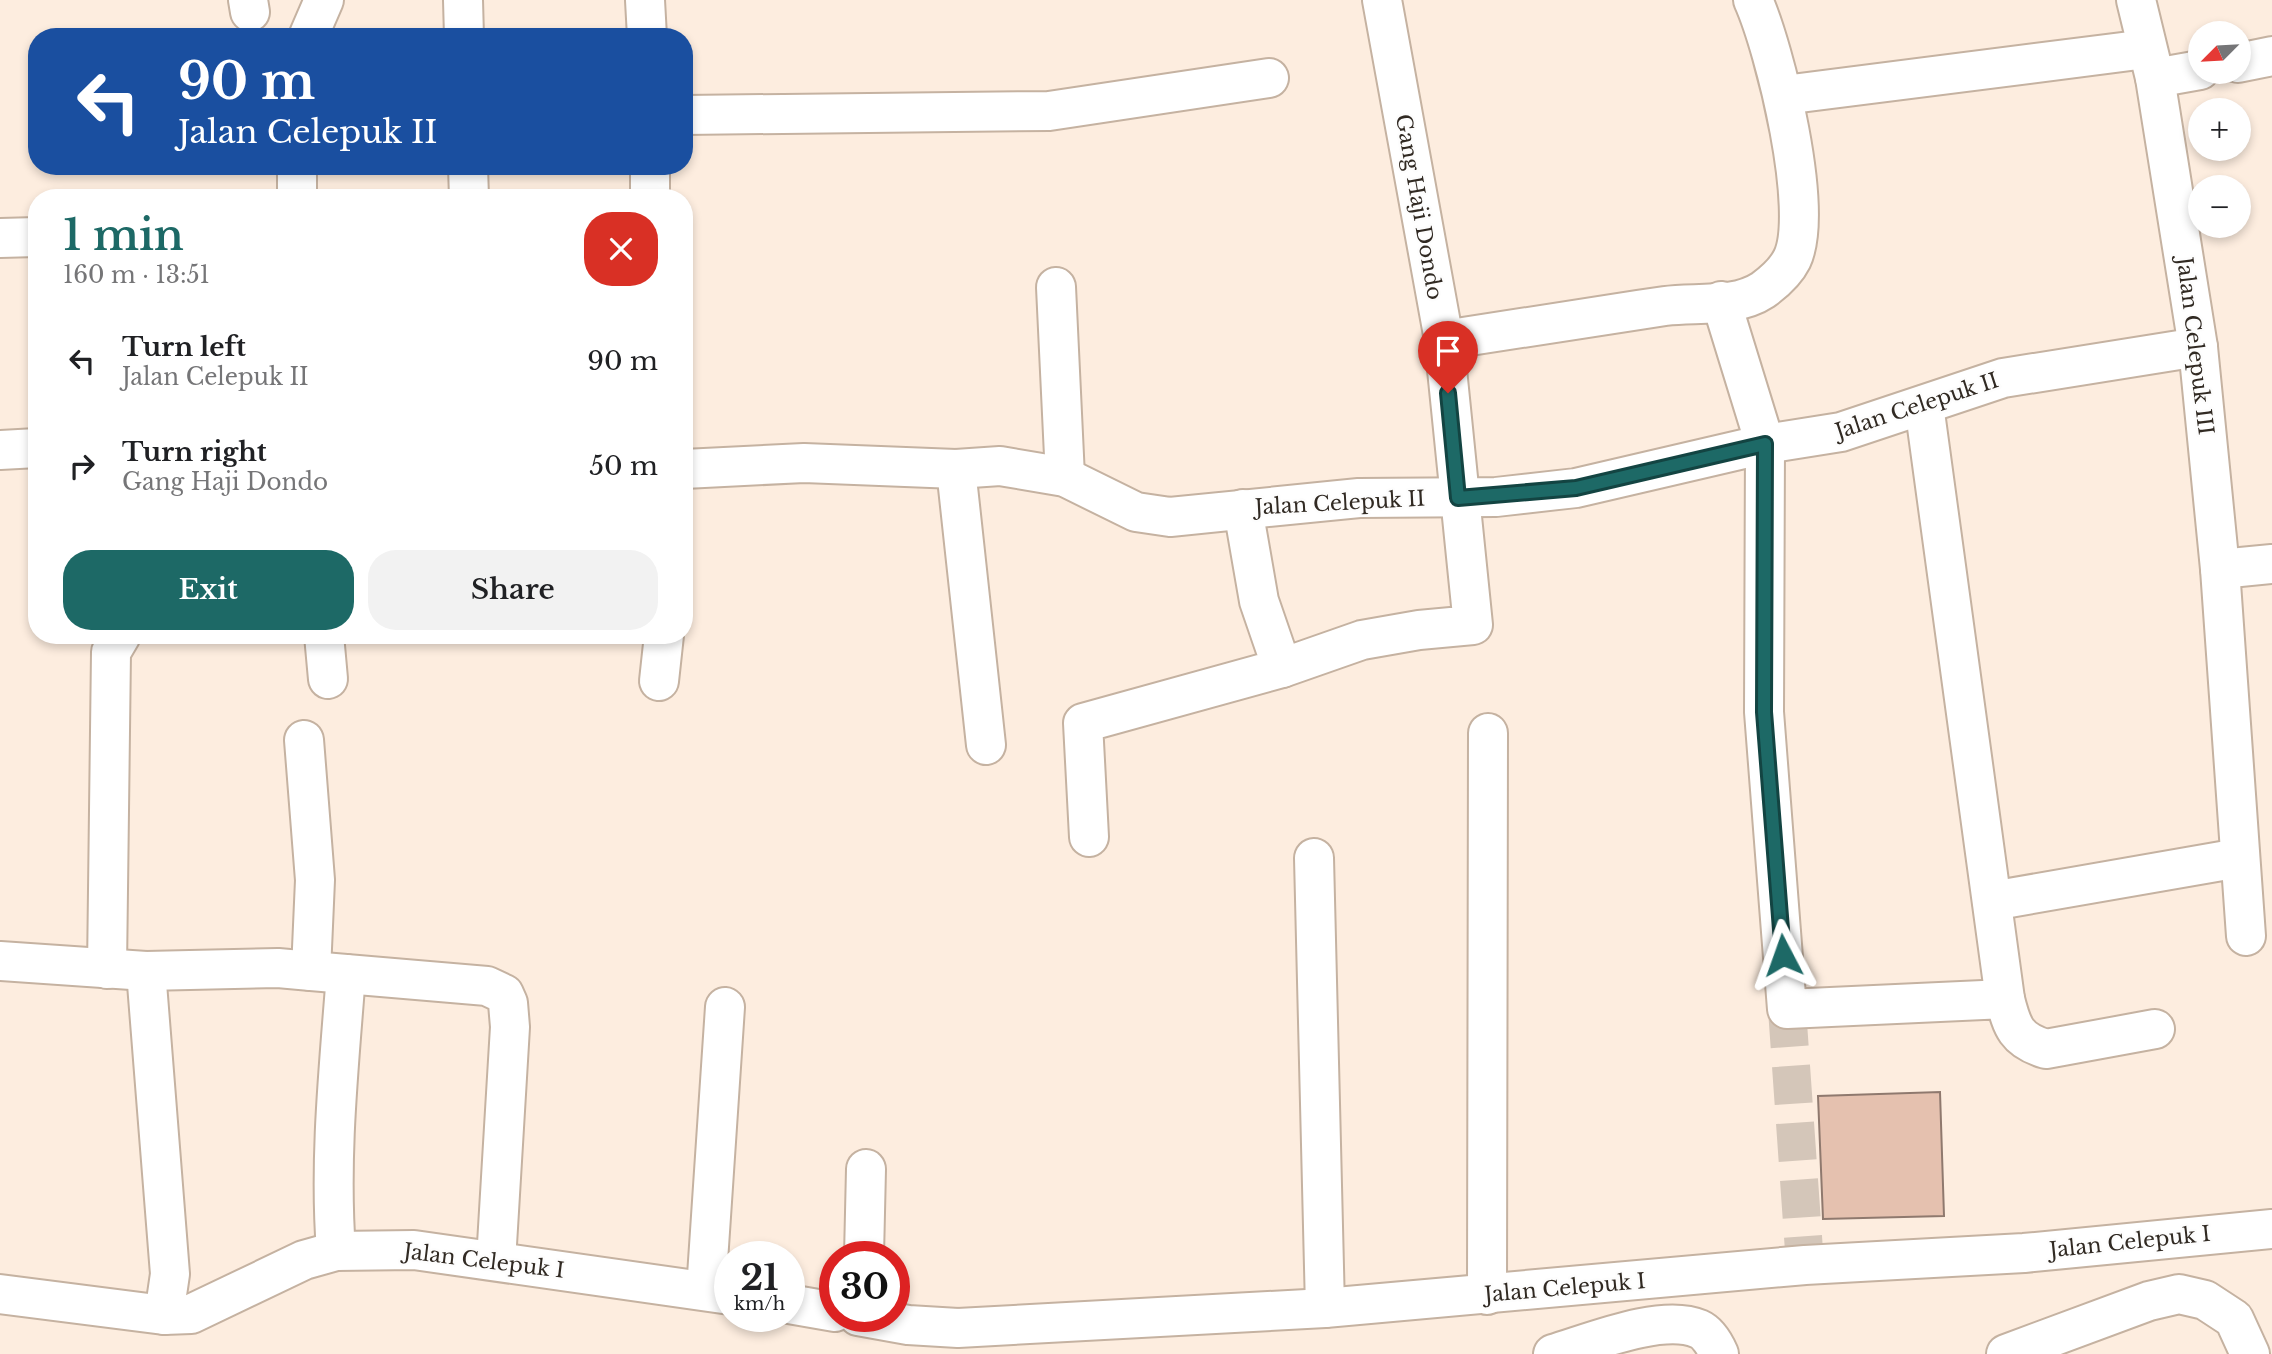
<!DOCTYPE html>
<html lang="en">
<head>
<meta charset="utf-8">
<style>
  :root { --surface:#fff; --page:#f2f2f2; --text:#202124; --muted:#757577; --accent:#1d6966 }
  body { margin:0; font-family:"Libre Baskerville",serif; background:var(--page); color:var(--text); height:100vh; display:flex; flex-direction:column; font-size:26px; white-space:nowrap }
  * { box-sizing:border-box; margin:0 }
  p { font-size:23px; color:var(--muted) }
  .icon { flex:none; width:38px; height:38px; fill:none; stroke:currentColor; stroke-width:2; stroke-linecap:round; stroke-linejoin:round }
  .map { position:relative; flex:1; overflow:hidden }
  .details { position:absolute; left:28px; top:189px; width:665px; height:455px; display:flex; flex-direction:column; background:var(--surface); border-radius:28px; box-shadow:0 4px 10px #0003 }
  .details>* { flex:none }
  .guide { position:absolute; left:28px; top:28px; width:665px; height:147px; border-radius:28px; box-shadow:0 4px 10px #0003; background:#1a4fa0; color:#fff; overflow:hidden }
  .needle { width:46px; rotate:246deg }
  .controls { position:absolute; left:2188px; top:21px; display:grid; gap:14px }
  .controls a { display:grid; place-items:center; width:63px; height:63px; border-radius:50%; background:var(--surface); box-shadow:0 4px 10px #0003; font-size:35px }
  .speed { position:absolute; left:714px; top:1241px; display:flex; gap:14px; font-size:35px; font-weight:700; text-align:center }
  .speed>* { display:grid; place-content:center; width:91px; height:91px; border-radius:50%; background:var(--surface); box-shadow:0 4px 10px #0003; line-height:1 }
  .speed small { font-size:18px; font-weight:400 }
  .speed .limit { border:10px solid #d22; background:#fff; color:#111 }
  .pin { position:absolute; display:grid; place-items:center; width:60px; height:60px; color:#fff; margin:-72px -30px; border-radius:50% 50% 50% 0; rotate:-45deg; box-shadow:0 0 7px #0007 }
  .pin .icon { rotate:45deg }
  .me { position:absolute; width:77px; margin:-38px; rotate:356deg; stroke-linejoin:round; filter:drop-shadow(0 0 5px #0008) }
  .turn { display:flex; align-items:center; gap:24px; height:147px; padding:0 35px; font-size:32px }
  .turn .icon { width:91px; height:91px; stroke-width:2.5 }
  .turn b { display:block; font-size:49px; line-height:60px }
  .round { display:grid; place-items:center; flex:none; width:74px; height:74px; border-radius:28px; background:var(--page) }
  .headline { display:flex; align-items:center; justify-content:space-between; height:119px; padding:0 35px }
  h1 { font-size:42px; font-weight:600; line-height:52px; color:var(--accent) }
  .button { display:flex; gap:14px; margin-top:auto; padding:14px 35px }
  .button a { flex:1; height:80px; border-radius:28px; background:var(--accent); color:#fff; font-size:28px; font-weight:600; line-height:80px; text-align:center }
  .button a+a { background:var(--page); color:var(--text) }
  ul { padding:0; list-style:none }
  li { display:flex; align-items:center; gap:21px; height:105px; padding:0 35px }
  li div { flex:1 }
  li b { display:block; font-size:26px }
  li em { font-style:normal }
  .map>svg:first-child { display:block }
</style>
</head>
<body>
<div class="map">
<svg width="2272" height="1354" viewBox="0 0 2272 1354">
  <rect width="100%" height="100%" fill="#fdeddf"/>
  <path fill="#e5c1af" stroke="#8f796e" stroke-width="2" d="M1940,1092l4,124 -121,3 -5,-123z"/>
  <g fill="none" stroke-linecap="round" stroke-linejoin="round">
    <path stroke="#d4c6b9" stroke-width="38" stroke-dasharray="38 19" stroke-linecap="butt" d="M1787,1009l18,256"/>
    <defs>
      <g id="street">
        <path d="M248,0l2,12"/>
        <path d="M463,0l1,37"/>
        <path d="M645,0l2,37"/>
        <path d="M2136,0l19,78 43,269 22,222 26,367"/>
        <path d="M308,37l16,-37"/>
        <path d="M2238,63l34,-7"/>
        <path d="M2155,78l45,-8"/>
        <path d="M1784,95l362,-46"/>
        <path d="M684,115l365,-4 220,-33"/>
        <path d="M297,166v32"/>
        <path d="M468,166l1,32"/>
        <path d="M650,198v-32"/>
        <path d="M0,238l37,-1"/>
        <path d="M1056,287l9,190"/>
        <path d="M1721,301l44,143 -1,268 23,297 218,-10c7,28 11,41 41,50l109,-20"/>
        <path d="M1444,340c73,-11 147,-23 221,-34 31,-4 71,2 98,-16 11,-8 23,-19 29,-31 23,-48 -17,-210 -39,-259"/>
        <path d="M1924,405l81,594"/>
        <path d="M0,450l37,-2"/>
        <path d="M684,469l120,-6 152,6 44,-3 65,11 71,35 34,5 189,-19 137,-1 80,-9 189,-44 76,-12 162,-54 195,-31"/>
        <path d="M956,469l30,276"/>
        <path d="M2220,569l52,-5"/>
        <path d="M324,635l4,44"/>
        <path d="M1282,668l80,-28 57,-10 54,-5 -29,-285 -62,-340"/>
        <path d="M659,681l5,-46"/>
        <path d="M1089,837l-6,-114 199,-55 -23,-67 -16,-92"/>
        <path d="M1314,858l11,450"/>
        <path d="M1992,901l247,-43"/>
        <path d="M0,961l146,10 132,-3 33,3 4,-91 -11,-140"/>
        <path d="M107,969l4,-317 10,-17"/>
        <path d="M146,971l24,303 -6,41"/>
        <path d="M311,971l176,15 17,8 4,9 2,24 -14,234"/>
        <path d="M336,1251c-7,-93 3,-185 10,-277"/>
        <path d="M864,1256l2,-87"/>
        <path d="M706,1291l19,-284"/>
        <path d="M0,1294l164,21 27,-1 113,-54 32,-9 78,-1 316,45"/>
        <path d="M1487,1295l1,-562"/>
        <path d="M789,1304l46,8"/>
        <path d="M858,1316l50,9 50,3 367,-20 480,-43 219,-12 248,-24"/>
        <path d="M1553,1354c37,-11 109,-41 146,-25 9,4 16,16 20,25"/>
        <path d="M2006,1354l143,-53 30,-7 26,6 29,19 16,35"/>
      </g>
    </defs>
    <use href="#street" stroke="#c5b2a1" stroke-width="42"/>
    <use href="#street" stroke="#fff" stroke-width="38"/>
  </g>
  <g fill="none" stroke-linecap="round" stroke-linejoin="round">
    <defs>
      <path id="route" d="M1448,393l10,105 118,-10 189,-44 -1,268 19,243"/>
    </defs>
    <use href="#route" stroke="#134442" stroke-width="18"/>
    <use href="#route" stroke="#1d6966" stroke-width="12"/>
  </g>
  <g text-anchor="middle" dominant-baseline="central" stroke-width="5" stroke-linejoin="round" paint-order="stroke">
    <g font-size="21" fill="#312a23" stroke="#fdfdfd">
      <text transform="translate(1419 207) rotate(80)">Gang Haji Dondo</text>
      <text transform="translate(2195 346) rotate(83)">Jalan Celepuk III</text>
      <text transform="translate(1917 406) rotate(-18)">Jalan Celepuk II</text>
      <text transform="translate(1340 503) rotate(-3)">Jalan Celepuk II</text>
      <text transform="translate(2130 1242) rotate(-6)">Jalan Celepuk I</text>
      <text transform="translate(484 1261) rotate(7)">Jalan Celepuk I</text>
      <text transform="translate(1565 1288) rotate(-5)">Jalan Celepuk I</text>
    </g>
  </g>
</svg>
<div class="controls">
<a><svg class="needle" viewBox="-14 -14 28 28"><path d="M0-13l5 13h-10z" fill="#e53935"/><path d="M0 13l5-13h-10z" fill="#757577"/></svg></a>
<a>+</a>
<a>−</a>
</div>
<div class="speed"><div>21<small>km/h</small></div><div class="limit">30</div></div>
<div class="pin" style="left:1448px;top:393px;background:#d93025"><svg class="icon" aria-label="arrive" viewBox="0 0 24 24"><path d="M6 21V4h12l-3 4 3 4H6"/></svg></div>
<svg class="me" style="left:1783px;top:955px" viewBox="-20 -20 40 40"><path d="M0-17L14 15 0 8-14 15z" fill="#1d6966" stroke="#fff" stroke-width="4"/></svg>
<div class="guide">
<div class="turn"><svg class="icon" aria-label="left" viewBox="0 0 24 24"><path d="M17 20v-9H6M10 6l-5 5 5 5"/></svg><div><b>90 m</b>Jalan Celepuk II</div></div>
</div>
<section class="details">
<div class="headline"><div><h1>1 min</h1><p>160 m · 13:51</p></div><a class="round" style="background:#d93025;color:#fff"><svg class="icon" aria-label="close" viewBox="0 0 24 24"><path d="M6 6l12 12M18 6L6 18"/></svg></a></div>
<ul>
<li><svg class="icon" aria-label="left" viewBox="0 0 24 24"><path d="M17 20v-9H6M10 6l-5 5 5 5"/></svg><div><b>Turn left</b><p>Jalan Celepuk II</p></div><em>90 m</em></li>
<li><svg class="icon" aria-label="right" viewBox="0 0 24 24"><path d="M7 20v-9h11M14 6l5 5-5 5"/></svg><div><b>Turn right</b><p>Gang Haji Dondo</p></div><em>50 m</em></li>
</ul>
<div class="button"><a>Exit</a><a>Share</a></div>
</section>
</div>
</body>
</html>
